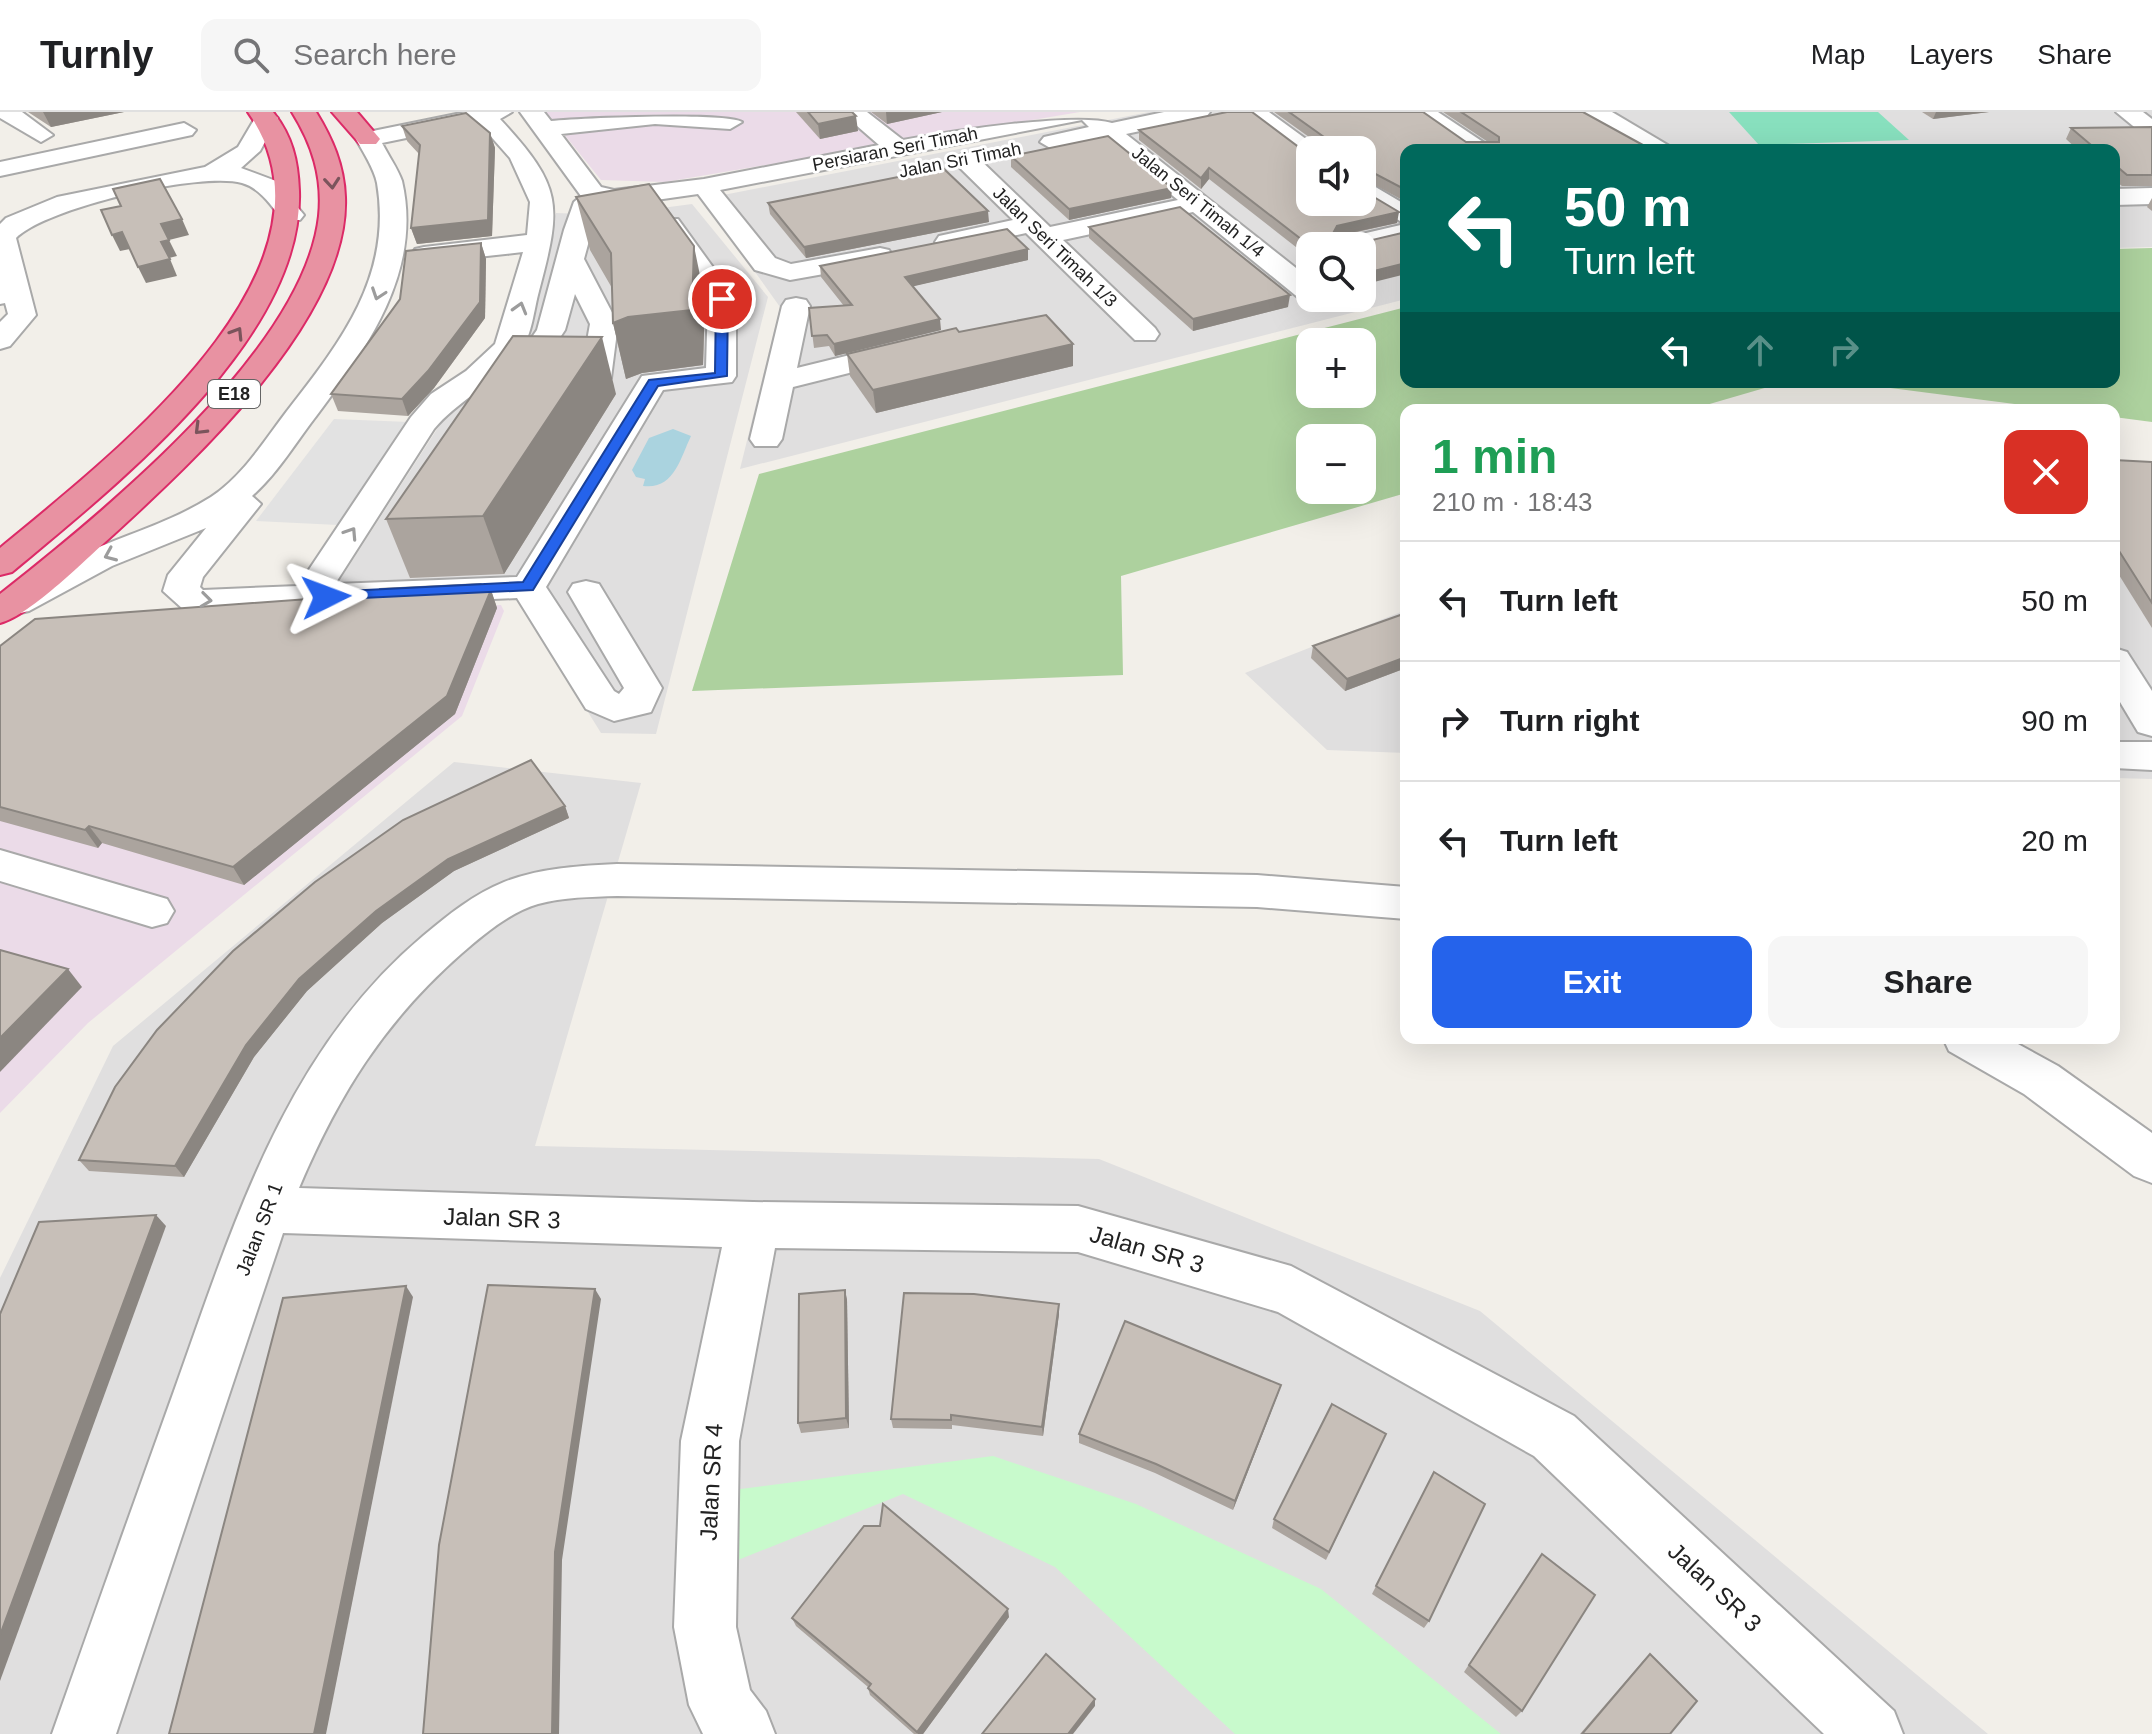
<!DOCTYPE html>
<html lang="en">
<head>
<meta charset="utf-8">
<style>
  :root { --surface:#fff; --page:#f6f6f6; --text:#202124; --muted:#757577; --line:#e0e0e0; --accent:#2563eb }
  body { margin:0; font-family:Helvetica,sans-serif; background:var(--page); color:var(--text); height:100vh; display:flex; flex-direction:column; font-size:30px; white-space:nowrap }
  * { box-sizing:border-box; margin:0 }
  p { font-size:26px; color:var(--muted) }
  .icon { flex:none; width:44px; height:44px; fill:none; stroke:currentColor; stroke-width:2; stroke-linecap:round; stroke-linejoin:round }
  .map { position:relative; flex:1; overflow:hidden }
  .panel { position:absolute; left:1400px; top:292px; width:720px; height:640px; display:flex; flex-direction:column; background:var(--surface); border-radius:16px; box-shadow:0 8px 32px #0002 }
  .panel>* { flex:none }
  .hud { position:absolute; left:1400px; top:32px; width:720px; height:244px; border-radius:16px; box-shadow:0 8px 32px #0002; background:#00695c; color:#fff; overflow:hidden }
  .controls { position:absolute; left:1296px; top:24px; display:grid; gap:16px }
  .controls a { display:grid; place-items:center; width:80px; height:80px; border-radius:16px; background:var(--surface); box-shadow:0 8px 32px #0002; font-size:40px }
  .pin { position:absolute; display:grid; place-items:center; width:68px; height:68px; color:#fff; margin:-34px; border:4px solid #fff; border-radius:50%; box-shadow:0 2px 8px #0007 }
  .me { position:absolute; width:88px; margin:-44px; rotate:87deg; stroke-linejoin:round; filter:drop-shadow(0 0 6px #0008) }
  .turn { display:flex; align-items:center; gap:28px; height:168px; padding:0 32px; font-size:36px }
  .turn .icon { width:104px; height:104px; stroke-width:2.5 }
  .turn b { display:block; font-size:56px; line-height:68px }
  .lanes { display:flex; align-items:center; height:76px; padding:0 32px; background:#0003; justify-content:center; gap:40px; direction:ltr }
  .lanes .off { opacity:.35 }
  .round { display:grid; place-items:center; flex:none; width:84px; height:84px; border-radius:16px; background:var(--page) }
  .head { display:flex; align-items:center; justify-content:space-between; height:136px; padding:0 32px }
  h1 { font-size:48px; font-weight:800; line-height:60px; color:#1e9e55 }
  .action { display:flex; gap:16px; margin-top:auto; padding:16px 32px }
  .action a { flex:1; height:92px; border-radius:16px; background:var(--accent); color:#fff; font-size:32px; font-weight:800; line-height:92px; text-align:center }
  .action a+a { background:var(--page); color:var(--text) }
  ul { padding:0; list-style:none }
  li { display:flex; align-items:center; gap:24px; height:120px; padding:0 32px; border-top:2px solid var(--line) }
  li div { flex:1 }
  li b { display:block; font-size:30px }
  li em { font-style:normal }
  header { display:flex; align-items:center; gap:48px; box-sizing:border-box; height:112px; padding:0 40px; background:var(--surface); border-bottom:2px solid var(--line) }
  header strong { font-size:38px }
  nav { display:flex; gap:44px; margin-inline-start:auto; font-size:28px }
  .search { width:560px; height:72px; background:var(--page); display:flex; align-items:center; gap:20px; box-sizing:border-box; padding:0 28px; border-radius:16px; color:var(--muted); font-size:30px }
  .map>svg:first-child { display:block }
</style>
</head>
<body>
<header>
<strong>Turnly</strong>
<div class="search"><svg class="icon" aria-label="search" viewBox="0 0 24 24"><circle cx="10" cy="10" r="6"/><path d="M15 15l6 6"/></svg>Search here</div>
<nav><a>Map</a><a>Layers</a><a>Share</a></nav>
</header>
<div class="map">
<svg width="2152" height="1622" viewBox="0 0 2152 1622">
  <rect width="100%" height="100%" fill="#f2efe9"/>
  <g fill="#e0dfdf" fill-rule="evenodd">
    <path d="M1149,0h1003v135l-38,1v-98h-708v149l-666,170 40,-162 -77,-108zM1310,38h52v52h-52zM1310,134h52v52h-52z"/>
    <path d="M692,92l76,93 -112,437 -55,-1 -87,-140 -187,7 132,-205 53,-30 44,-152 53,2z"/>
    <path d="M2114,351l38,2v314l-38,-1z"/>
    <path d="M1406,498v143l-79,-3 -82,-77z"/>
    <path d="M454,650l187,21 -106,363 564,13 381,152 508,423h-1988v-456l113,-232z"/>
  </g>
  <g fill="#ebdbe8">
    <path d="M546,0h534l-415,70 -64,-2z"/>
    <path d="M501,493l3,6 -42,105 -374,307 -88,90v-467l12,-10z"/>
  </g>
  <g fill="#add19e" fill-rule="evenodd">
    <path d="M2152,136v174l-38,-5v-7h-52l-218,-28h270v-133z"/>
    <path d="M1406,195v75h379l-96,28h-283v83l-285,83 2,99 -431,16 67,-217zM1310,230h52v52h-52zM1310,326h52v52h-52z"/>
  </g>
  <path fill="#c8facc" d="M993,1344l143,48 185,85 180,145h-266l-180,-167 -152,-73 -170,68 -8,-71z"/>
  <path fill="#88e0be" d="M1729,0h149l31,28 -150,5z"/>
  <path fill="#e2e2e2" d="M334,307l75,3 -71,103 -82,-4z"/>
  <path fill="#aad3df" d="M673,317l18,7c-11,23 -17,54 -48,50l2,-7 -9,-2 -4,-7 17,-32z"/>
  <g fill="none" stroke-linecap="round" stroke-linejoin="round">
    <defs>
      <g id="minor">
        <path d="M0,0h22l31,23 -12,7 -41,-24z"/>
        <path d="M466,0h46l-12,7c63,68 62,85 39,172 -5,18 -7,44 -18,59 -21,32 -61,48 -87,79l-99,155 182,-7 125,-201 64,-8 2,-69 -46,-66 -72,4 -6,22 34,65 -7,54 -4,6h-39l-4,-6 4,-6 14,-3 8,-45 -15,-30 -10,36 -40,60h-22l-4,-6 38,-54 27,-100 10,-28 7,-6 -61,-84h24l7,9c30,-3 175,-9 191,1l-12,7 -75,-5 -94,10 40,53 13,3 90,-11 175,-34 -38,-33h26l36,28c49,-9 172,-28 209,-17l52,-11h46l-4,5 -80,17 184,145v19h10l-10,3 -10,-2 -107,-87 -130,28 92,88 4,6 -4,6h-20l-109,-107 -78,17 -9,-2 -4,-6 4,-6 74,-16 -57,-56 -3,-5 12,-7 9,2 76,73 128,-27 -75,-61 -51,10 -12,-7 4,-5 45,-10 -7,-7 -362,70 55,68 16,6 89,-16 9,2 4,6 -4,6 -9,2 -90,16 -35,-10 -57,-76 -84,12 -14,-4 -5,19 83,-2 58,80v77l-4,6 -69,8 -117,197 68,104 5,3 5,-6 -56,-96 5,-8 13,-3 13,3 63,104 -11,24 -37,9 -28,-12 -69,-111 -321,14 -13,-3 -20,-18 5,-16 38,-47 -94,38 -83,45 -13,3 -13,-3 -3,-11 3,-5c29,-14 57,-31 87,-44 41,-18 83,-30 121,-54 32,-21 53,-56 76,-86 53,-68 106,-135 90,-228 -3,-15 -14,-31 -21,-44l12,-7zM479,11l31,35 20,44 -3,33 -103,12 -9,2 -4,6 4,6 9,2 99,-11 -28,92 -29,27 -35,23 -20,23 -113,169 -95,4 -3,-3 3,-10 58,-73 -9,-8c26,-23 44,-54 65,-81 50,-67 106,-144 85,-234 -4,-12 -14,-26 -20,-38z"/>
        <path d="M1242,0h27l52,38h-11v8l-9,-2z"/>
        <path d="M1410,0h28l57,38h-29z"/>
        <path d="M1583,0h29l64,38h-30z"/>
        <path d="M2116,0h27l9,7v18l-8,-2z"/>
        <path d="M258,1l12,-1 8,6 -18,33 -19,17 35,13 28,34 -4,5h-18c-10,-14 -22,-32 -40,-37 -41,-12 -197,25 -226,55l20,77 -26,31 -10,3v-27l8,-8 -3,-11 -5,1v-80l6,-6 51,-21 148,-30 33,-20z"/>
        <path d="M184,11l12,7 -4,5 -192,41v-14z"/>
        <path d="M1362,67l44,26v35l-44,10v-4h-30l4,-6 69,-16 -43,-26z"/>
        <path d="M2152,76v16l-38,1v-16z"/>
        <path d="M796,186l10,2 4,6 -13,62 110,-27 10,3 5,6 -5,6 -124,31 -11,52 -5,7h-22l-5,-7 32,-133 4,-6z"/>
        <path d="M2114,536l13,4 25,39v45l-14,-4 -24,-40z"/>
        <path d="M2114,630h38v28l-38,-2z"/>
        <path d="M0,738l167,49 7,12 -7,12 -15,4 -152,-46z"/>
        <path d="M617,752l640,11 149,12v32l-149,-12 -640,-11c-26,1 -54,1 -79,8 -28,8 -55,31 -77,50 -77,68 -122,140 -162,234l454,14 325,4 213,60 283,150 320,295 9,23h-79l-290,-278 -256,-144 -200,-60 -303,-4 -36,193 -3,186 14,63 16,21 9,23h-72l-14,-29 -15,-78 7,-186 41,-194 -439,-14 -167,501h-64c40,-114 81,-229 122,-343 59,-165 110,-338 249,-455 25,-21 51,-42 81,-54 36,-14 74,-16 113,-18z"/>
        <path d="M1943,926h64l51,28 94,67v50l-18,-7 -110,-82 -75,-43z"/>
      </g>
      <g id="highway">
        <path d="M248,0h25c19,24 25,48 26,79 5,147 -183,294 -287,381l-12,3v-27c106,-88 358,-279 248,-436z"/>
        <path d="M292,0h24c16,26 28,53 29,85 5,119 -149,262 -231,337 -26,23 -83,81 -114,89v-29c102,-80 304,-244 319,-378 4,-39 -7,-72 -27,-104z"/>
        <path d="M332,0h25l23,27 -4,5h-16z"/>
      </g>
    </defs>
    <use href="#minor" stroke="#a9a9a9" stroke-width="4"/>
    <use href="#highway" stroke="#dc2a67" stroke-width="4"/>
    <use href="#minor" fill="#fff" fill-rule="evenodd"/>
    <use href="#highway" fill="#e892a2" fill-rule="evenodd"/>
  </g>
  <g fill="#aba49e">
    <path d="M28,0h96l-73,15z"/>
    <path d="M796,0h56l6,19 -38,8z"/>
    <path d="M871,0h71l-55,12z"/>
    <path d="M1274,0h149l43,30h22l-45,-30h140l69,38h-246v52l-44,-24v-28l-46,-8z"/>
    <path d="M1922,0h67l-56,7z"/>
    <path d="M402,14l88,7 5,15 -3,88 -75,8 -6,-16 8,-74 -12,-13z"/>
    <path d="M2152,15v59h-30l-8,-6v-30h-36l-12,-11 5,-11z"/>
    <path d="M1139,18l258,93 -62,14 29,5 42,32 -96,-28v12l-101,-79 -8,10 -62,-49z"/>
    <path d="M1011,44l161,32 -1,10 -102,22 -58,-53z"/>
    <path d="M576,85l129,103 -2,65 -61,8 -16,6 -13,-56 -1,-35 -22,-38z"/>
    <path d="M2152,86v13l-5,-4z"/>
    <path d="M768,91l221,19 -183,36 -36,-44z"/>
    <path d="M1089,115l199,80 -95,24 -104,-93z"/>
    <path d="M481,131l5,16 -1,59 -51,70 -26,28 -70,-5 -7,-17z"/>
    <path d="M1028,137v11l-115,26 28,44 -106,26 -6,-10 -15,2 -5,-40 35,-2 -23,-29 -1,-11z"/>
    <path d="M959,220l114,34 -197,47 -26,-37 -3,-22z"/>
    <path d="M616,282l-112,180 -94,4 -24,-59z"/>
    <path d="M2114,348l38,2v166l-38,-61z"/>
    <path d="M480,472l2,7 9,-1 6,18 -42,106 -211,171 -142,-42 -4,5 -98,-27v-175l377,-52z"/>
    <path d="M1406,501v55l-61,23 -34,-33 2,-12z"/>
    <path d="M565,694l4,12 -115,53 -72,52 -75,68 -53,66 -70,120 -95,-6 -10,-11 78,-130z"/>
    <path d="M845,1178l2,10 2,128 -48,5 -3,-10z"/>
    <path d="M1059,1202l-16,122 -91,-11v4l-59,-1 -2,-9z"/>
    <path d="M1281,1273l-3,9 -45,116 -78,-37 -76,-30v-9z"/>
    <path d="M1382,1331l-56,117 -54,-32 2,-9z"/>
    <path d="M1434,1360l-5,149 -5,7 -52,-34z"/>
    <path d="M1542,1442l-20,157 -6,6 -52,-45z"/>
    <path d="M1009,1505l-86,117h-9l-44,-39 -2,-7v-1l-72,-61 -4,-8z"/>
    <path d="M1650,1542l20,80h-90l63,-73z"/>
  </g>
  <g fill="#8b8681">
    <path d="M43,0h81l-73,15z"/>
    <path d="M886,0h56l-55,12z"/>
    <path d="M1936,0h53l-56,7z"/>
    <path d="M856,4l2,15 -38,8 -2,-15z"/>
    <path d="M490,21l5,15 -3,88 -75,8 -6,-16z"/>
    <path d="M1209,56v11l-8,10v-11z"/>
    <path d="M1172,76l-1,10 -102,22v-11z"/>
    <path d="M988,99l1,11 -183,36 -2,-11z"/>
    <path d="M1399,100l-2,11 -66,14 6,-11z"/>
    <path d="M182,107l7,16 -20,5 -8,-16z"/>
    <path d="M122,120l8,17 -10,2 -8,-16z"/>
    <path d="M169,128l8,16 -8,2 -8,-16z"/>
    <path d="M481,131l5,16 -1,59 -51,70 -26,28 -6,-17z"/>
    <path d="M694,134l11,54 -2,65 -61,8 -16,6 -13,-56z"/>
    <path d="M1028,137v11l-122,28 -1,-11z"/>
    <path d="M170,147l7,17 -31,7 -8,-16z"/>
    <path d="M1406,151v11l-44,11v-11z"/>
    <path d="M1290,183l-2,12 -95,24v-12z"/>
    <path d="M940,207l1,11 -106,26 -1,-12z"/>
    <path d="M602,225l14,57 -112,180 -21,-58z"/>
    <path d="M1073,232v22l-197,47 -3,-23z"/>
    <path d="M480,472l6,18 5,-12 6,18 -42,106 -211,171 -11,-18 242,-276z"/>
    <path d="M1406,545v11l-61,23 2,-12z"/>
    <path d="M565,694l4,12 -115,53 -72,52 -75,68 -53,66 -70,120 -9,-11 71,-121 53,-66 77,-68 72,-52z"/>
    <path d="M89,714l13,17 -4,5 -13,-18z"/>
    <path d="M68,857l14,18 -82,85v-34z"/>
    <path d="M156,1103l10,11 -166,455v-46z"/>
    <path d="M406,1174l7,11 -87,437h-12z"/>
    <path d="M595,1177l6,10 -39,261 -3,174h-7l3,-182z"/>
    <path d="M845,1178l2,10 2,128 -3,-10z"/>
    <path d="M1059,1192v10l-16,122 -1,-9z"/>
    <path d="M1281,1273l-3,9 -45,116 2,-9z"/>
    <path d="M1008,1497l1,8 -86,117h-5l-1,-2z"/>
    <path d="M1095,1587v7l-22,28h-5z"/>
  </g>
  <g fill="#c7bfb8" stroke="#8b8681" stroke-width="2">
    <path d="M808,0h44l4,4 -38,8z"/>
    <path d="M1227,0h25l48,36 10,2v52h52v-12l37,22 -62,14 -6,11 30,1 3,4 42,-10v31l-44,11v-28h-52l-101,-78 -8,10 -62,-48z"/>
    <path d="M1289,0h134l43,30h33v-5l-38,-25h122l69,38h-246v40l-44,-23v-17h-51l3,-7 10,-1v-5z"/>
    <path d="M466,1l24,20 -2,87 -77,8 9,-83 -18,-19z"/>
    <path d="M2152,15v48h-25l-13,-11v-14h-17l-26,-22z"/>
    <path d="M1108,24l64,52 -103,21 -58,-53z"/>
    <path d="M943,56l45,43 -184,36 -36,-44z"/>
    <path d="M160,67l22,40 -21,5 8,16 -8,2 9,17 -32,8 -16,-35 -10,3 -11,-25 20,-4 -8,-17z"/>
    <path d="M649,72l45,62 -2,64 -64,7 -15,6 -2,-70 -35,-56z"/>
    <path d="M1180,95l110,88 -97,24 -104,-92z"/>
    <path d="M1007,117l21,20 -123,28 35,42 -106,25 -7,-9 -15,1 -3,-28 43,-3 -32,-39z"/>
    <path d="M481,131l-1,59 -52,69 -26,28 -71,-5 69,-95 6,-48z"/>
    <path d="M1046,203l27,29 -200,46 -26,-36 109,-26 3,4z"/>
    <path d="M513,224l89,1 -119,179 -97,3z"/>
    <path d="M2114,348l38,2v141l-38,-60z"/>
    <path d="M480,472l-5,7 16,-1 -44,106 -214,171 -144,-41 -4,4 -85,-23v-161l35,-27 342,-25 3,-5z"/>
    <path d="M1406,501v44l-59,22 -34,-33z"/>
    <path d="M531,648l34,46 -117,53 -72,52 -77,68 -53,66 -71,121 -96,-6 36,-73 42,-57 76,-79 82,-69 88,-62z"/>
    <path d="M0,838l68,19 -68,69z"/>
    <path d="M156,1103l-156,420v-321l39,-92z"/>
    <path d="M488,1173l107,4 -40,263 -3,182h-129l16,-189z"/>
    <path d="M406,1174l-92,448h-145l114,-436z"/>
    <path d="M845,1178l1,128 -48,5 1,-129z"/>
    <path d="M904,1181l70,1 85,10 -17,123 -91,-12v5l-60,-1z"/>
    <path d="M1125,1209l156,64 -46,116 -79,-37 -77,-30z"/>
    <path d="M1332,1292l54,30 -57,118 -55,-33z"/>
    <path d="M1434,1360l51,32 -56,117 -53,-35z"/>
    <path d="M883,1392l125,105 -91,123 -49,-44 3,-4 -79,-66 72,-92h16z"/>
    <path d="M1542,1442l53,41 -73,116 -53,-46z"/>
    <path d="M1046,1542l49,45 -27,35h-86z"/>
    <path d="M1650,1542l47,47 -27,33h-88z"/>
  </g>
  <defs><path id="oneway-chevron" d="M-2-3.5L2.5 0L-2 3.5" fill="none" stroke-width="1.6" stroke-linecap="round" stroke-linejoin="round" transform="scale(2)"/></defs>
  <g stroke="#7b545c">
    <use href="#oneway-chevron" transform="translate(332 71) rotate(85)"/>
    <use href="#oneway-chevron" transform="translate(237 221) rotate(-58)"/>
    <use href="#oneway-chevron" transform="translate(200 317) rotate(135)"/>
  </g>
  <g stroke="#9c9c9c">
    <use href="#oneway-chevron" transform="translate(378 182) rotate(109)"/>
    <use href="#oneway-chevron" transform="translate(520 196) rotate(-74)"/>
    <use href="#oneway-chevron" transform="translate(351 421) rotate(-57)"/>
    <use href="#oneway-chevron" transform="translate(110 443) rotate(157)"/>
    <use href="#oneway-chevron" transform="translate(206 488) rotate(7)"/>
  </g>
  <path fill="#2563eb" stroke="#184099" stroke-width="2" d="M722,183l6,4 -1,77 -69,10 -125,204 -213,10 -2,-3 8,-5 197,-10 126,-202 66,-7 1,-74z"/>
  <g text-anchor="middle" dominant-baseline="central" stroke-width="6" stroke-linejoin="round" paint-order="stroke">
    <g font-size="18" fill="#222" stroke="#fff">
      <text transform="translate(895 37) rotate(-11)">Persiaran Seri Timah</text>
      <text transform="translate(960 48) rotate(-11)">Jalan Sri Timah</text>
      <text transform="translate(1198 90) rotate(39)">Jalan Seri Timah 1/4</text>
      <text transform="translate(1055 135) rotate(44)">Jalan Seri Timah 1/3</text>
    </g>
    <rect fill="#fff" stroke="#646464" stroke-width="2" x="208" y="268" width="52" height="28" rx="6"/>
    <g font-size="18" font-weight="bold" fill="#222">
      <text x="234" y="282">E18</text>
    </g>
    <g font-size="20" fill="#222" stroke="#fff">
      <text transform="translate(259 1117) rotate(-69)">Jalan SR 1</text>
    </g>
    <g font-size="24" fill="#222" stroke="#fff">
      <text transform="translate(502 1106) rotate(2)">Jalan SR 3</text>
      <text transform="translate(1147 1137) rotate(16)">Jalan SR 3</text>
      <text transform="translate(711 1370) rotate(-87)">Jalan SR 4</text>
      <text transform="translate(1715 1475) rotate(43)">Jalan SR 3</text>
    </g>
  </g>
</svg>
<div class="controls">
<a><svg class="icon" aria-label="sound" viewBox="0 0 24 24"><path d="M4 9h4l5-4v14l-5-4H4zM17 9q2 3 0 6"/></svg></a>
<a><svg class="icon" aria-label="search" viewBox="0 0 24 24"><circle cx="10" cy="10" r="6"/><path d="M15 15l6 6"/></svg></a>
<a>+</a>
<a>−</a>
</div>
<div class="pin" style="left:722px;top:187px;background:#d93025"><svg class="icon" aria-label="arrive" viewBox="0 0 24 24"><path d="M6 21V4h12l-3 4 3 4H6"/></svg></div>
<svg class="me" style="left:326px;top:485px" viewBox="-20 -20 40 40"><path d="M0-17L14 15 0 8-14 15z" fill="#2563eb" stroke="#fff" stroke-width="4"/></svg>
<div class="hud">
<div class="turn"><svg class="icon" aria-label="left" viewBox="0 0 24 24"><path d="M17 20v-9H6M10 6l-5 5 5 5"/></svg><div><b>50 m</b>Turn left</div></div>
<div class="lanes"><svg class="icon" aria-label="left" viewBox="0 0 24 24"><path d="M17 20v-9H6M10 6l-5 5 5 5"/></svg><svg class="icon off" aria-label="ahead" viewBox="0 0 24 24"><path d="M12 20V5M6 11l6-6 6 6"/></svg><svg class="icon off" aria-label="right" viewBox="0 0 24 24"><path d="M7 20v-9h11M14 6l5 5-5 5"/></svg></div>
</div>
<section class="panel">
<div class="head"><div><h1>1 min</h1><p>210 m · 18:43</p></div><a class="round" style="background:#d93025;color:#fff"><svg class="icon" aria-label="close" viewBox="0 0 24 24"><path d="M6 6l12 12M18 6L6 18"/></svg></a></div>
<ul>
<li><svg class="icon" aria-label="left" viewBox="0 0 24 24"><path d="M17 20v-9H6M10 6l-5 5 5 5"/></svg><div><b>Turn left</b></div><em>50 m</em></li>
<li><svg class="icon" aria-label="right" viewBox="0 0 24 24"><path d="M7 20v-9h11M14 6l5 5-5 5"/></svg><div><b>Turn right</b></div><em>90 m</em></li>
<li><svg class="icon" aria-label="left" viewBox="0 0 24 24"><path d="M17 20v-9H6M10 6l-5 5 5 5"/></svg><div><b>Turn left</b></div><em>20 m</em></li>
</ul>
<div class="action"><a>Exit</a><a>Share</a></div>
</section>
</div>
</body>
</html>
